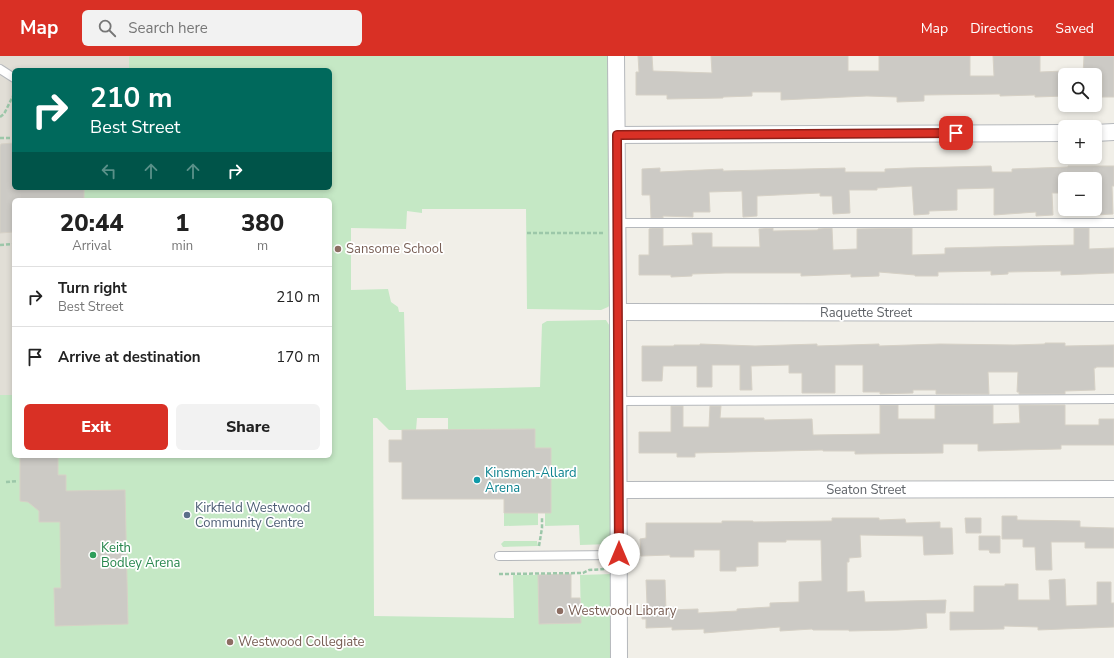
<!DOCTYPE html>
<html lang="en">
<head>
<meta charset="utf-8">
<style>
  :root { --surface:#fff; --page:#f2f2f2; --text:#222; --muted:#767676; --line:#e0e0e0; --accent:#d93025 }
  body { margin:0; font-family:"Nunito Sans",sans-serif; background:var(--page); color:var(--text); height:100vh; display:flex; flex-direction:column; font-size:15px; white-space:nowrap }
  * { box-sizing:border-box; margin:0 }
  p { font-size:13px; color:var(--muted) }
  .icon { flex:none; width:22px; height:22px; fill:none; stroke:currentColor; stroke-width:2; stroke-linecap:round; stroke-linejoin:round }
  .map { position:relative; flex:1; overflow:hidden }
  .sheet { position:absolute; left:12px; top:142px; width:320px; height:260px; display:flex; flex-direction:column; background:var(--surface); border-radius:6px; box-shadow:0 2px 6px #0003 }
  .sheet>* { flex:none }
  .banner { position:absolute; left:12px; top:12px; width:320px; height:122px; border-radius:6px; box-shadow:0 2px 6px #0003; background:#00695c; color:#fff; overflow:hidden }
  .tools { position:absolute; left:1058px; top:12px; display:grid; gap:8px }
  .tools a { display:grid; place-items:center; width:44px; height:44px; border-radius:6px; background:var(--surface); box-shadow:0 2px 6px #0003; font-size:20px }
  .pin { position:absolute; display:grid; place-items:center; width:34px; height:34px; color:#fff; margin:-17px; border-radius:8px; box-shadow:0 2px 6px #0006 }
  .me { position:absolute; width:44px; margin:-22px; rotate:0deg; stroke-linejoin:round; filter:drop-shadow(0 0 3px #0008) }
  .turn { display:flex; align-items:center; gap:14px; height:84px; padding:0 12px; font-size:18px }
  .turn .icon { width:52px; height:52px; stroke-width:2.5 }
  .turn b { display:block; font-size:28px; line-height:34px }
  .lanes { display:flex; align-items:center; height:38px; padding:0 12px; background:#0003; justify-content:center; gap:20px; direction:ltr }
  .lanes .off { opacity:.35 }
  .eta { display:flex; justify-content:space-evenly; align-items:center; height:68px; text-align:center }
  .eta b { font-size:24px; font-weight:800; line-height:28px }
  .primary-button { display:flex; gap:8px; margin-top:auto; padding:8px 12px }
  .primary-button a { flex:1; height:46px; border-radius:6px; background:var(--accent); color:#fff; font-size:16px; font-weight:800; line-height:46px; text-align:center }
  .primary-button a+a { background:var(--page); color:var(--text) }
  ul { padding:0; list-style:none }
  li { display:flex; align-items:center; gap:12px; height:60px; padding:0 12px; border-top:1px solid var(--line) }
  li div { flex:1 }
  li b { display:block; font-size:15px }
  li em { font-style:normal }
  header { display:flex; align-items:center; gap:24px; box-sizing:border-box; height:56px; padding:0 20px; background:var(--accent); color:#fff }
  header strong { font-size:19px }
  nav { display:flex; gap:22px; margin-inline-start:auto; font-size:14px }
  .search { width:280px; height:36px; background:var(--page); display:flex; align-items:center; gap:10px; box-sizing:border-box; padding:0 14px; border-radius:6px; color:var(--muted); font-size:15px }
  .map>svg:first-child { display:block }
</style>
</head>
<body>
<header>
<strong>Map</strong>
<div class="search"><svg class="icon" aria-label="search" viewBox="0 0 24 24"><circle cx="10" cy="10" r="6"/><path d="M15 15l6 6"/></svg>Search here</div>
<nav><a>Map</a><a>Directions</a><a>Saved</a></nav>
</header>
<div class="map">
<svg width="1114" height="602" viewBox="0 0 1114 602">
  <rect width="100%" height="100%" fill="#f1efe8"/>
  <path fill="#e1ded6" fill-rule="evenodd" d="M0,0h342l-12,144h-316v195h-14zM14,14h316v118h-316z"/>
  <g fill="#c5e8c5">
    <path d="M130,0h481v248l-3,3 -7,3 -74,-1 -1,-100h-104v4l-15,-2 -1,18 -55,-1v62l37,-1 3,13 7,5 1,5h5l2,78 134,-3 2,-63 5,-3 59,-1 5,8v216l-31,1 -1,-20 -34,1v-13h6v-65h-16v-19l-87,1v-12h-31l-1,12h-27l-12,-12h-4l1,198 140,2 -1,-43h25l1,49 42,-1 -1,-48 32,-1v84h-612v-263h14v61h316v-256h-246v-12h246v-118h-201v-13z"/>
    <path d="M504,457h34v12l-34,1z"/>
    <path d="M504,485h33l1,5 -35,1 -2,-3z"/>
  </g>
  <g fill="#cccac5" stroke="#d6d1c6">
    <path d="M638,0h14l1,15 59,2 -1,-17h137v15h31v-15h91v20h24l-1,-20h47v16l25,-1v25l-30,1v-2l-35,1v-2l-76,1v6l-27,1v-5l-30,-1 -86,4v-8h-29v4l-29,1v1l-56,1v-4h-31v-23h3z"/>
    <path d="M1084,0h30v41h-12v-22h-19z"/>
    <path d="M14,87v45h70v12h-70v32l-14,1v-86l1,-3z"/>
    <path d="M991,110l1,6h20v-3l56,-2v-1h46v20h-2l1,28 -18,1v-12l5,-1 -1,-23h-36l1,14h-12l1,22 -17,1v-4l-42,3v-27l-37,1v21l-28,1v3l-15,1 -2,-29 -35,2v2h-28l1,23 -17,1 -1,-18h-12v-3l-63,3v20l-14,1 -1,-26 -33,1 1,20h-17v5l-30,-1v2h-12l-1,-23h-8v-26l18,-1v4l63,-3v2l122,-3v4h40v-3l23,-1z"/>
    <path d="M652,172h11v18l30,-1 -1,-12h20v14h48l-1,-18 14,-1v3l45,-1v-1l14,-1 1,22 24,-1v-20l55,-1v27l33,-1v-6l129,-3v-17h15v21l25,-1v25l-53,2v-4l-53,1v2l-17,1v-4l-53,1v4h-23v-1l-36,-3v4l-28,1v-3l-50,2v-3h-76l-33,1v2l-21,1v-2h-32v-20h10v-26z"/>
    <path d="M1045,287h20v3l49,-1v22h-18v1h-2l1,22 -30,1v3h-46v-2h-2l1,-20h-30l1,22h-53v-4h-23v3l-33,1v-2h-17v-27h-28v28h-33v-20h-13v-8l-38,1 1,24h-12v-25h-28v22h-15v-21h-34l-1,15h-20v-35h32v-1h26v-1l55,2 62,-2v2l62,-2v2l61,-2 74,1 31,-1z"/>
    <path d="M880,349h18v14h37v-14h58v19l27,-1 -1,-18h46v20h34v-6h15v26h-53v4l-83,2v-7h-35v9l-88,1v-3h-32v-1l-128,3v4h-18v-4h-38v-21h32v-26h12v21h26l1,-21h11l-1,12h44v2l48,-1 1,16 67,-1z"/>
    <path d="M535,373v19h16v65h-47v-14h-102v-37h-13v-22h13v-10z"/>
    <path d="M20,400h38v19h8v16l59,-1 3,134 -73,2 -1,-38h7l-1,-66h-21v-11l-11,-9 -8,-1z"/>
    <path d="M1002,460h15v4l63,1v6l34,1v20h-29v-6h-34l1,28h-16l-1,-23h-12v-8h-21z"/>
    <path d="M832,462h47v2l26,-1 1,4 34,-1v6h12l1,26 -29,1 -1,-19 -63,-1 1,22 -12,1v4h-2v30l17,-1 1,11 81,-2 -1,13h-19l1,15 -29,2 -49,1v-1h-36l-1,-1 -32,2v-4l-76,6v-4l-32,1v-3l-26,1v-9h-4v-15h5l-1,-24h19l1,30 32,-1v4l39,-2v-2l33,-2v-4l29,-1v-20l23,-1 -1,-41h-35v2h-28v24l-22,1v4h-16v-21h-26v7h-24v-2l-29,1 -1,-17 6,-1v-15h76v-2h31v1l79,-1z"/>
    <path d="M965,462h16v15h-15z"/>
    <path d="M979,480h21v17h-10l-1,-3h-10z"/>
    <path d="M571,518v24h9l1,25 -42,1 -1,-49z"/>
    <path d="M1065,523l1,27 31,-1v-23h14v21h3v24l-76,3v-3l-34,-1v3l-54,1v-18h24v-26h31v-2h13v16h32l-1,-20z"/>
  </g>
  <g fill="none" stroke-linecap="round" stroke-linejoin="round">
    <defs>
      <g id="lane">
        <path d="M0,13l14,9"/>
        <path d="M617,167h497"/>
        <path d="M618,345l496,-2"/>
        <path d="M499,500l120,-1"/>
      </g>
      <g id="street">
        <path d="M616,0l2,256 1,346"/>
        <path d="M1095,77l19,-1"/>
        <path d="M617,79l448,-2"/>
        <path d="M618,256l496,1"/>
        <path d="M619,434l495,-1"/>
      </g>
    </defs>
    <use href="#lane" stroke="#b5b8bc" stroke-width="10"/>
    <use href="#street" stroke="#b5b8bc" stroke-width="18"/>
    <g stroke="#9cc7a9" stroke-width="2.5" stroke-dasharray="4 2" stroke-linecap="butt">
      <path d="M13,41l1,11"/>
      <path d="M0,61l4,-3 9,-18"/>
      <path d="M0,82h14"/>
      <path d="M527,177h77"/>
      <path d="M0,189l14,-1"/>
      <path d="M6,426l12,-1"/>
      <path d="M539,490l3,-18v-11"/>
      <path d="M499,518l84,-1 6,-3 16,-1"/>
    </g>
    <use href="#lane" stroke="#fff" stroke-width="8"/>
    <use href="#street" stroke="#fff" stroke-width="16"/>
  </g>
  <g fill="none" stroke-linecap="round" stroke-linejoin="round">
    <defs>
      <path id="route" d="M619,498l-2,-419 339,-2"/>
    </defs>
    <use href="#route" stroke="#8d1f18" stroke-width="10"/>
    <use href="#route" stroke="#d93025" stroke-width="7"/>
  </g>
  <g fill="#8d6e63" stroke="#fff" stroke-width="1.5">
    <circle cx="338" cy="193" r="4"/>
    <circle cx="560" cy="555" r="4"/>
    <circle cx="230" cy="586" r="4"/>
  </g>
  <circle fill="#0f9aa8" stroke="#fff" stroke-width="1.5" cx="477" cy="424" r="4"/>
  <circle fill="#5c6f8a" stroke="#fff" stroke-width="1.5" cx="187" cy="459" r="4"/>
  <circle fill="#2e9e5b" stroke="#fff" stroke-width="1.5" cx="93" cy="499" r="4"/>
  <g text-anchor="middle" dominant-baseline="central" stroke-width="3.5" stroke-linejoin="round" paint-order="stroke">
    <g font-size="13" fill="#785e54" stroke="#fff" text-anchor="start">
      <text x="346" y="193">Sansome School</text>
      <text x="568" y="555">Westwood Library</text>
      <text x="238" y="586">Westwood Collegiate</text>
    </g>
    <g font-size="13" fill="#5f6368" stroke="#fff">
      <text x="866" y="257">Raquette Street</text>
      <text x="866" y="434">Seaton Street</text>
    </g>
    <g font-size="13" fill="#0d838f" stroke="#fff" text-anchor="start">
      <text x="485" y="417">Kinsmen-Allard<tspan x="485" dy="15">Arena</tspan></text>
    </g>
    <g font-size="13" fill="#4e5e75" stroke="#fff" text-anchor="start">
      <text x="195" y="452">Kirkfield Westwood<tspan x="195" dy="15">Community Centre</tspan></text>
    </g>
    <g font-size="13" fill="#27864d" stroke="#fff" text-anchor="start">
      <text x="101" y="492">Keith<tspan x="101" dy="15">Bodley Arena</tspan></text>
    </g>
  </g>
</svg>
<div class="tools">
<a><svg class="icon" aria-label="search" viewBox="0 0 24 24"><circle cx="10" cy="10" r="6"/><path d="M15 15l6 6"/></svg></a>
<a>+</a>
<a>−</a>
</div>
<div class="pin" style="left:956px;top:77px;background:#d93025"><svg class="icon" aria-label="arrive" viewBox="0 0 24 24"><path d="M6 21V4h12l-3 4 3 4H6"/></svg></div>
<svg class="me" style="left:619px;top:498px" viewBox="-20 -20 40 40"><circle r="19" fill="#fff"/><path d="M0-13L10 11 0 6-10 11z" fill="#d93025"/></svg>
<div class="banner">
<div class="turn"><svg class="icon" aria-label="right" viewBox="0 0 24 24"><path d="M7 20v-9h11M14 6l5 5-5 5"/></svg><div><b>210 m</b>Best Street</div></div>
<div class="lanes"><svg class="icon off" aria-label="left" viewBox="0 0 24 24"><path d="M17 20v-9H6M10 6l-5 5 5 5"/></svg><svg class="icon off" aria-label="ahead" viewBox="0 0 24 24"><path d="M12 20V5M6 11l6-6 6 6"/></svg><svg class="icon off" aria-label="ahead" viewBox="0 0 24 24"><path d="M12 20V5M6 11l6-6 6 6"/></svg><svg class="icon" aria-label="right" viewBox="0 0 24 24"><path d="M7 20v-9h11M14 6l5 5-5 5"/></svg></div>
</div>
<section class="sheet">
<div class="eta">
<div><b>20:44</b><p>Arrival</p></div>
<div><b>1</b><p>min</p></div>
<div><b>380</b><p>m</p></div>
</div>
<ul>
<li><svg class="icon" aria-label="right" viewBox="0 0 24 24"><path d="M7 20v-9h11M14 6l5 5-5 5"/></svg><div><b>Turn right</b><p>Best Street</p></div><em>210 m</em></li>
<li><svg class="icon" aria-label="arrive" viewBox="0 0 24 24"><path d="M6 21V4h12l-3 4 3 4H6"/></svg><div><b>Arrive at destination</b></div><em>170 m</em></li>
</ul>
<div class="primary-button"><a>Exit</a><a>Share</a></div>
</section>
</div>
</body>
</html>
